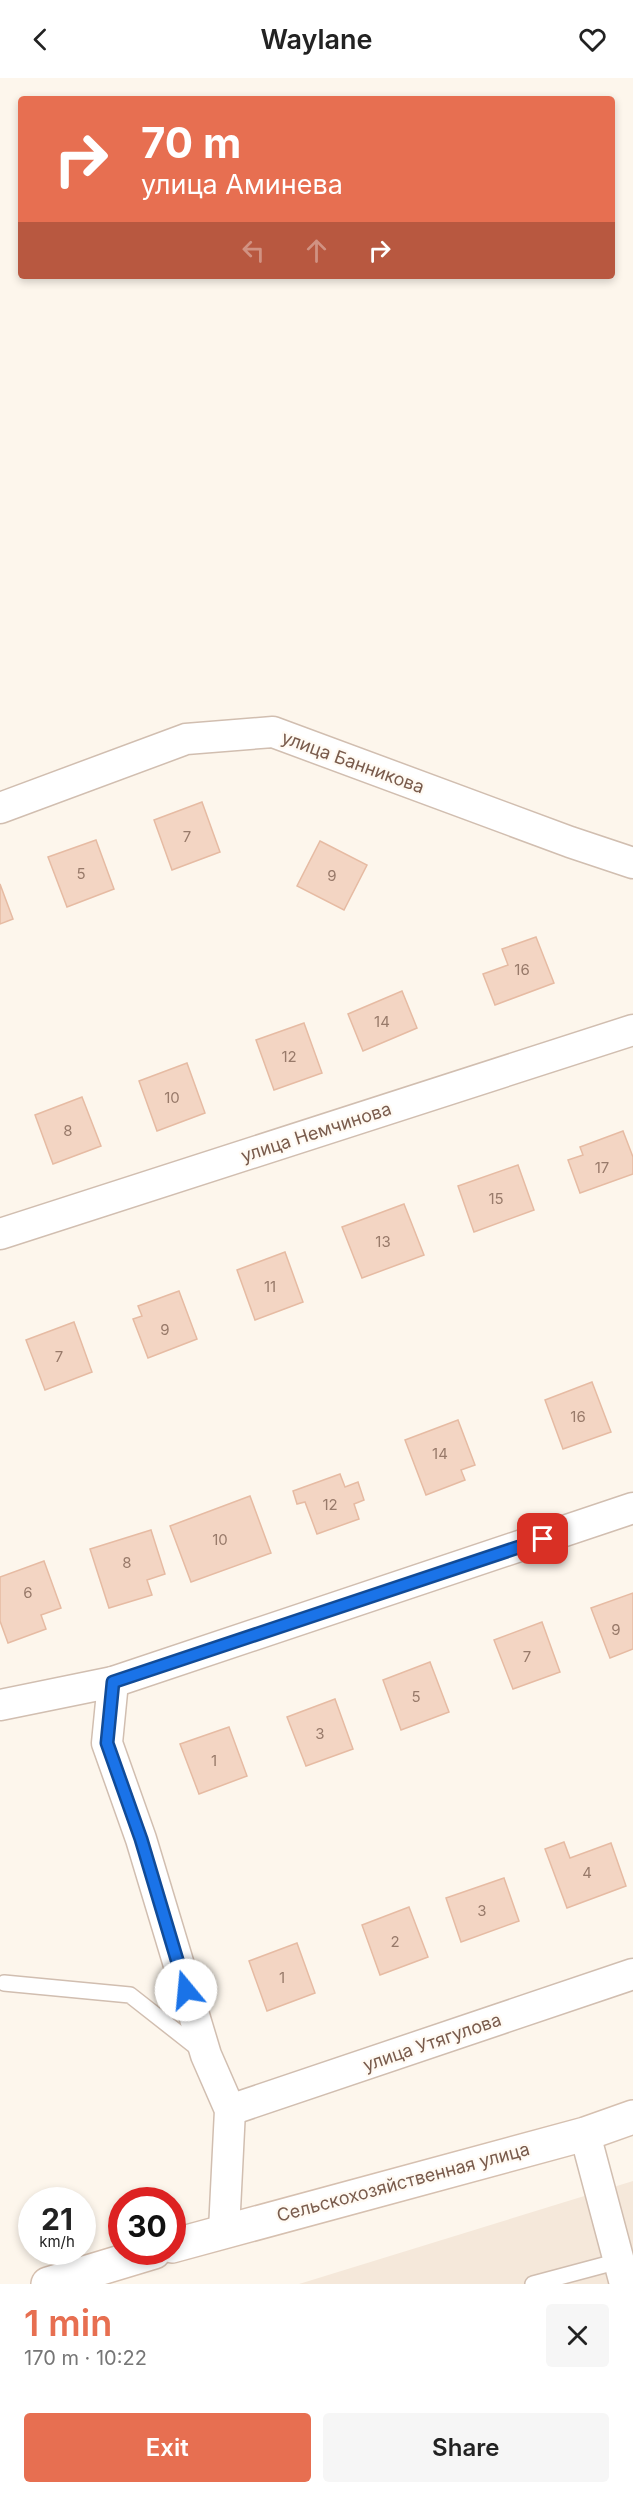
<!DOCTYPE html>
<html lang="en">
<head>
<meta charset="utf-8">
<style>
  :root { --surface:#fff; --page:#f6f6f6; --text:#222; --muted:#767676; --accent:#e76f51 }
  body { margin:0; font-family:Inter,sans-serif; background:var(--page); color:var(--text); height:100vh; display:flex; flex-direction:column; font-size:22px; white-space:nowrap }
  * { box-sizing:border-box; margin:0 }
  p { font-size:20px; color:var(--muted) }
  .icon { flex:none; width:33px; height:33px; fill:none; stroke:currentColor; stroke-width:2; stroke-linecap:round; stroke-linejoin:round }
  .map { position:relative; height:2206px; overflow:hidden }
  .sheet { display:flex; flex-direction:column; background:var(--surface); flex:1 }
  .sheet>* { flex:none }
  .hud { position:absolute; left:18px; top:18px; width:597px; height:183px; border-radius:6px; box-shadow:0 3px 9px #0003; background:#e76f51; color:#fff; overflow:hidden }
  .speed { position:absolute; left:18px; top:2109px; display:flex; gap:12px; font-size:30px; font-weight:700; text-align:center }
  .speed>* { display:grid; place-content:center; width:78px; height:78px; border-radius:50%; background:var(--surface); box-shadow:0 3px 9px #0003; line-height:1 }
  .speed small { font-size:15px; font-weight:400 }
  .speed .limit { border:9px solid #d22; background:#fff; color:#111 }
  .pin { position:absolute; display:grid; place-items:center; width:51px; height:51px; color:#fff; margin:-26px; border-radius:12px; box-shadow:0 3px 9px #0006 }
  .me { position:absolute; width:66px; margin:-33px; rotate:343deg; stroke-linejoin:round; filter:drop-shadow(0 0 4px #0008) }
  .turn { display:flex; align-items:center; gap:21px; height:126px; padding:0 24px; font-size:27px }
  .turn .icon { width:78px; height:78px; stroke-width:2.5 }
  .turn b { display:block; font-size:42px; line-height:51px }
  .lanes { display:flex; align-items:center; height:57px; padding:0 24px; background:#0003; justify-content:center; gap:30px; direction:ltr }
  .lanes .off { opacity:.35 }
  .round { display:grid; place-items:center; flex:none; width:63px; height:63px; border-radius:6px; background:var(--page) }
  .headline { display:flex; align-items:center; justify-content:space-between; height:102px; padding:0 24px }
  h1 { font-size:36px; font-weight:600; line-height:45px; color:var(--accent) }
  .action { display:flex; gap:12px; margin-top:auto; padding:12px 24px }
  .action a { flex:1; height:69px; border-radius:6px; background:var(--accent); color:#fff; font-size:24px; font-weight:600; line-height:69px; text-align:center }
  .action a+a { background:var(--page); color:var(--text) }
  header { display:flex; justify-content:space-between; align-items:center; height:78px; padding:0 24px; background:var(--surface); font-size:27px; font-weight:600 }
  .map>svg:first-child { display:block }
</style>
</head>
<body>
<header><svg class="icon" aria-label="back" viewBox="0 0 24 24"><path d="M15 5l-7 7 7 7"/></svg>Waylane<svg class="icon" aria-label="heart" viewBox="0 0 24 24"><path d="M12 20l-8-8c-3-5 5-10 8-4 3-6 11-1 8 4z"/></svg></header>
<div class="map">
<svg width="633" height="2206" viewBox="0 0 633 2206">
  <rect width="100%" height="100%" fill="#fdf6ec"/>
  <path fill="#f5e8da" d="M633,2103v103h-334z"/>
  <g fill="#f3d5c3" stroke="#e6bba3" stroke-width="1.5">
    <path d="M202,724l18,50 -48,18 -18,-50z"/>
    <path d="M96,762l18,49 -47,18 -19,-50z"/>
    <path d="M320,763l47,24 -23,45 -47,-24z"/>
    <path d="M0,806l13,35 -13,5z"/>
    <path d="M536,859l18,46 -59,22 -12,-31 25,-9 -6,-16z"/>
    <path d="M402,913l15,37 -54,23 -15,-37z"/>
    <path d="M304,945l18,50 -48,17 -18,-50z"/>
    <path d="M187,985l18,50 -48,18 -18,-50z"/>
    <path d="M82,1019l19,49 -48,18 -18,-49z"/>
    <path d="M623,1053l10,26v17l-53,19 -12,-33 15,-5 -3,-8z"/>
    <path d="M518,1087l16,45 -60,22 -16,-46z"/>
    <path d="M404,1126l20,51 -62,23 -20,-51z"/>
    <path d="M285,1174l18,50 -48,18 -18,-50z"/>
    <path d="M179,1213l18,48 -49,19 -15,-39 9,-3 -4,-10z"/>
    <path d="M74,1244l18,50 -47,18 -19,-50z"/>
    <path d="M592,1304l19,50 -48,17 -18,-49z"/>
    <path d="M458,1342l17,45 -14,5 4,10 -39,15 -21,-55z"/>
    <path d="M340,1396l5,13 13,-5 6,18 -10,4 5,15 -42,15 -12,-32 -8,2 -4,-13z"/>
    <path d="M250,1418l21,57 -80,29 -21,-56z"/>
    <path d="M151,1452l14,44 -18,6 5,15 -43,13 -19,-59z"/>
    <path d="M44,1483l17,47 -20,7 5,14 -38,14 -8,-22v-44z"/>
    <path d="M633,1515v56l-23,9 -19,-50z"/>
    <path d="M542,1544l18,50 -47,17 -19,-49z"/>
    <path d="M430,1584l19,50 -48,18 -18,-50z"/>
    <path d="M335,1621l18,50 -47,17 -19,-49z"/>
    <path d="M229,1649l18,49 -48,18 -19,-50z"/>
    <path d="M564,1764l6,16 41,-15 15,43 -59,22 -22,-59z"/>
    <path d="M504,1800l15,43 -58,21 -15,-44z"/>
    <path d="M409,1829l19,50 -48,18 -18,-50z"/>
    <path d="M297,1865l18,50 -48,18 -18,-50z"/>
  </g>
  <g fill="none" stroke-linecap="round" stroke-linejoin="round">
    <defs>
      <g id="lane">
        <path d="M4,1905l126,12 70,55"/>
        <path d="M533,2206l86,-23"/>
      </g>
      <g id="street">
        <path d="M0,730l186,-69 87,-7 297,110 63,21"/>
        <path d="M0,1156l633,-204"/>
        <path d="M113,1604l-6,61 34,96 65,216 24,55 -6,120"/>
        <path d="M0,1627l113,-23 520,-174"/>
        <path d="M230,2032l403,-136"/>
        <path d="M585,2056l40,150"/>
      </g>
      <g id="secondary">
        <path d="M172,2168l413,-112 48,-17"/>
        <path d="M48,2206l106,-32"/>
      </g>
    </defs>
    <use href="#lane" stroke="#d1beb0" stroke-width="18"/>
    <use href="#street" stroke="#d1beb0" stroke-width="33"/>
    <use href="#secondary" stroke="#d6c0b0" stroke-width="36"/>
    <use href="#lane" stroke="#fff" stroke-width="15"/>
    <use href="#street" stroke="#fff" stroke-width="30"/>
    <use href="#secondary" stroke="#fff" stroke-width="33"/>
  </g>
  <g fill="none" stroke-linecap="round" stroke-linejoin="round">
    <defs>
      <path id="route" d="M186,1912l-45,-151 -34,-96 6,-61 430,-143"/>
    </defs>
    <use href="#route" stroke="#114b97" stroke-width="15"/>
    <use href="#route" stroke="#1a73e8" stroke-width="10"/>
  </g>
  <g text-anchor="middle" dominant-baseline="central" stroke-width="4.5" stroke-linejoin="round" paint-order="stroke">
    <g font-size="15" fill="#987a6a">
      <text x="187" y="758">7</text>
      <text x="81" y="795">5</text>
      <text x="332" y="797">9</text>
      <text x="522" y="891">16</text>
      <text x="382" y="943">14</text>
      <text x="289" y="978">12</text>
      <text x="172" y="1019">10</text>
      <text x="68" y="1052">8</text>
      <text x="602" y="1089">17</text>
      <text x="496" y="1120">15</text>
      <text x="383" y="1163">13</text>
      <text x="270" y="1208">11</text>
      <text x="165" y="1251">9</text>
      <text x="59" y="1278">7</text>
      <text x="578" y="1338">16</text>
      <text x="440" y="1375">14</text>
      <text x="330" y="1426">12</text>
      <text x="220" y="1461">10</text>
      <text x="127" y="1484">8</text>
      <text x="28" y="1514">6</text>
      <text x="616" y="1551">9</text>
      <text x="527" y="1578">7</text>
      <text x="416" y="1618">5</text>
      <text x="320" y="1655">3</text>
      <text x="214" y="1682">1</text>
      <text x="587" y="1794">4</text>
      <text x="482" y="1832">3</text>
      <text x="395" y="1863">2</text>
      <text x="282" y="1899">1</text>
    </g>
    <g font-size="18" fill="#7a5c4d" stroke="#fffaf3">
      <text transform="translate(353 684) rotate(20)">улица Банникова</text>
      <text transform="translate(316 1054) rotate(-18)">улица Немчинова</text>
      <text transform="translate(432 1964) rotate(-19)">улица Утягулова</text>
      <text transform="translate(403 2104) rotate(-15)">Сельскохозяйственная улица</text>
    </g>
  </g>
</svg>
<div class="speed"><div>21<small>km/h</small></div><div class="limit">30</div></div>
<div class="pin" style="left:543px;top:1461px;background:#d93025"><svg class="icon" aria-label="arrive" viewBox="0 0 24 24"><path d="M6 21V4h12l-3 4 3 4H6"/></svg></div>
<svg class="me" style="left:186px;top:1912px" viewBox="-20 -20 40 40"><circle r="19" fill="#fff"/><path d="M0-13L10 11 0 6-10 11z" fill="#1a73e8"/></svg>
<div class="hud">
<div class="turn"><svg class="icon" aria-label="right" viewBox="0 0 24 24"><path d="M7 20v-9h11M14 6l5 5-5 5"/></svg><div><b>70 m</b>улица Аминева</div></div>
<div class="lanes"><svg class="icon off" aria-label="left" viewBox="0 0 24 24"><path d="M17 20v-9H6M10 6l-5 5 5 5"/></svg><svg class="icon off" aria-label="ahead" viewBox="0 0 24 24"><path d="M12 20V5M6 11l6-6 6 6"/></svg><svg class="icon" aria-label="right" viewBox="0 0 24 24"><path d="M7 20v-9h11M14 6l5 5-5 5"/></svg></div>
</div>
</div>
<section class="sheet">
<div class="headline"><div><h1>1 min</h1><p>170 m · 10:22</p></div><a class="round"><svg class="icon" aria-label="close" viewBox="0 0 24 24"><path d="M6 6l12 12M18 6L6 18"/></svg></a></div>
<div class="action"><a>Exit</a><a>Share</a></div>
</section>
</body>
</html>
